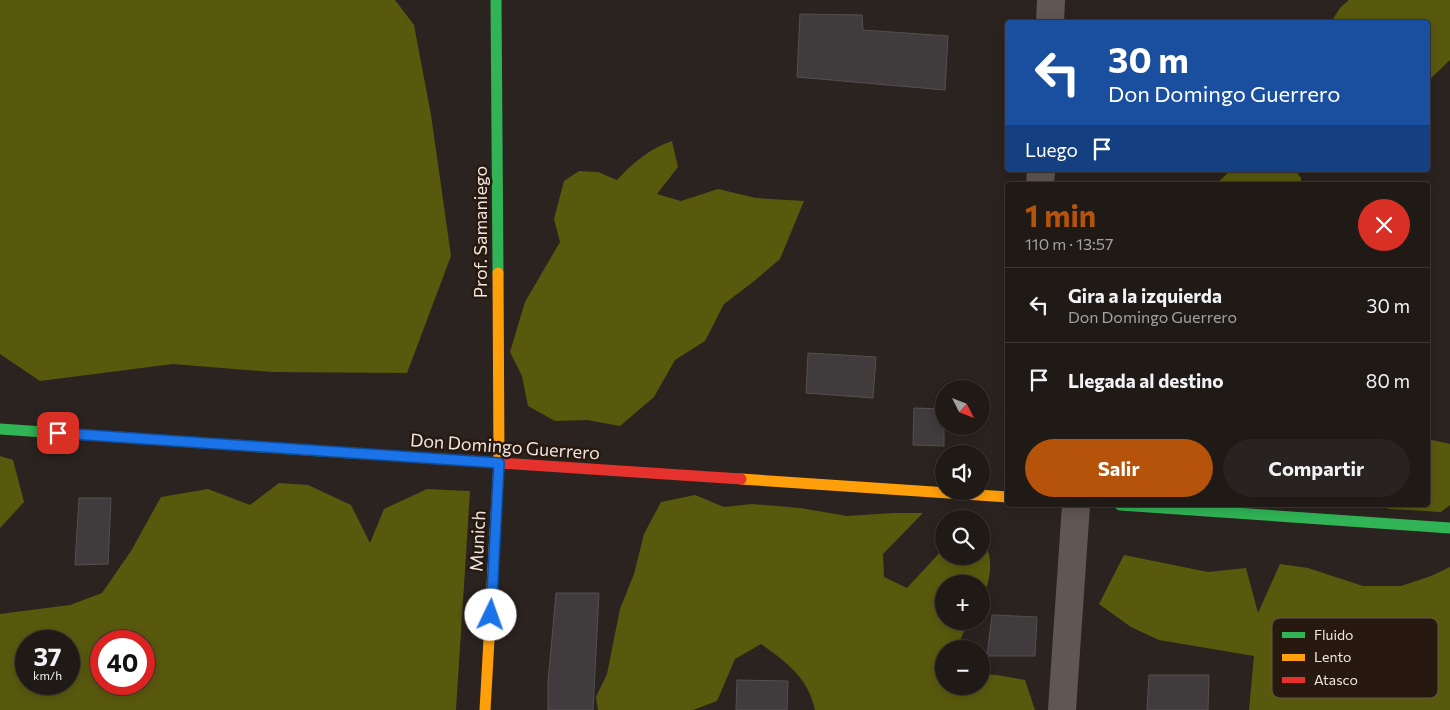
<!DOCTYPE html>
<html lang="es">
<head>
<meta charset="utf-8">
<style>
  :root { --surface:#201a17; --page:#282320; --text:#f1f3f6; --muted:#a2a1a1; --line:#3d3836; --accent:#b45309 }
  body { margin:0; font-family:Commissioner,sans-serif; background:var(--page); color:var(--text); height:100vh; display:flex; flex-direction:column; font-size:19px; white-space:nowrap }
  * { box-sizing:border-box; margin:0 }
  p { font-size:16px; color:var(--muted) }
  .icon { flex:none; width:28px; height:28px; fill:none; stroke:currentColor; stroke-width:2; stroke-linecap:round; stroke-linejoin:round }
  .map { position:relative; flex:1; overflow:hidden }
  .drawer { position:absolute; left:1005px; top:182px; width:425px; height:325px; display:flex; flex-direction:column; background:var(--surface); border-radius:5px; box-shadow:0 2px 12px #0003,0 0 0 1px var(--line) }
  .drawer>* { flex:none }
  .banner { position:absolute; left:1005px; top:20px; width:425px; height:152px; border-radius:5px; box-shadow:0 2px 12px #0003,0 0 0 1px var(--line); background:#1a4fa0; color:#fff; overflow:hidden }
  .needle { width:32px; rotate:132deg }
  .fabs { position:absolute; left:935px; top:380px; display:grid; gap:10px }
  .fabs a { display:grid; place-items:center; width:55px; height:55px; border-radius:50%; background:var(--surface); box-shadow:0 2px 12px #0003,0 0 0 1px var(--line); font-size:25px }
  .speed { position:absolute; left:15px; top:630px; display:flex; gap:10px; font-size:25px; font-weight:700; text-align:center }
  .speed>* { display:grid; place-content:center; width:65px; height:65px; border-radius:50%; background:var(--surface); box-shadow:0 2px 12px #0003,0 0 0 1px var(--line); line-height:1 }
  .speed small { font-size:12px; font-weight:400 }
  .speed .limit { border:8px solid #d22; background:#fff; color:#111 }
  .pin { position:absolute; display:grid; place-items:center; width:42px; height:42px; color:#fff; margin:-21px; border-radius:10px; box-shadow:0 2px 8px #0006 }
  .me { position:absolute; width:55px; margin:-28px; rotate:3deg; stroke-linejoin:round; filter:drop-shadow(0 0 4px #0008) }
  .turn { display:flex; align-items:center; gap:18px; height:105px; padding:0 20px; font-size:22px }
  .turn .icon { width:65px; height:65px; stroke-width:2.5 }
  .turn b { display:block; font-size:35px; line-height:42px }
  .then { display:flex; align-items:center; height:48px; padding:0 20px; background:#0003; gap:10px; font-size:19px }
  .round { display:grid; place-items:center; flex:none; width:52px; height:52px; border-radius:26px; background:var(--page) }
  .summary { display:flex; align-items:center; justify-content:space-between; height:85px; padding:0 20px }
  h1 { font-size:30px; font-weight:700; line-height:38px; color:var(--accent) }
  .cta { display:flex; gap:10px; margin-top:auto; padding:10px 20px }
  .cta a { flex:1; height:58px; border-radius:30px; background:var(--accent); color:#fff; font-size:20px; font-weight:700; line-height:58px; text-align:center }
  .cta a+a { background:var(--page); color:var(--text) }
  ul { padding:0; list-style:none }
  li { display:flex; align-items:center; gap:15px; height:75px; padding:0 20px; border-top:1px solid var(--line) }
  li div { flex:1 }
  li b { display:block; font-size:19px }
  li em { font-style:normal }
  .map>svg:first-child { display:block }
</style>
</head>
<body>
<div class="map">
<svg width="1450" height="710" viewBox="0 0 1450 710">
  <rect width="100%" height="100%" fill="#2b231f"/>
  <g fill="#59590e" fill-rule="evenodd">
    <path d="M0,0h395l19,25 17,90 20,141 -44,117 -134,-1 -100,-8 -133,17 -40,-27z"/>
    <path d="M1349,0h101v60l-22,21v-59h-97l9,-14z"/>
    <path d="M672,141l6,26 -21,27 24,7 37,-12 38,9 48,3 -24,58 -27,23 -29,22 -19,37 -30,19 -21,37 -34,29 -33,-6 -32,1 -27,-15 -6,-30 -12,-24 15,-50 35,-60 -6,-23 10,-38 15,-10 19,1 19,8c16,-17 32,-31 55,-39z"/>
    <path d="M1231,170h64l6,8v7h-86z"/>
    <path d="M1428,439l22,5v61l-9,7 -51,-3 -13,-4h51z"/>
    <path d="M0,456l13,4 11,42 -24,26z"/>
    <path d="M279,483l29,2 43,20 19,38 14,-34 43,-20 43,2 -14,219h-456v-96l70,-9 32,-12 29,-42 30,-54 47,-8 42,16zM69,641v43h-43v-43zM101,641h43v43h-43z"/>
    <path d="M695,495l29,12 28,-3 48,4 47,8 46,-3h30l-40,41 1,23 23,11 37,-40v8h37v-15c16,14 8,44 0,61v-18h-37v37h25l-8,17 -3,11h-14v37h37v-12l16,1 28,5 10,30h-220c-7,-33 -29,-48 -54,-66l-26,15 -18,42 -24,9h-95l-2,-13 11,-23 13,-65 14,-35 10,-40 17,-32z"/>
    <path d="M1124,555l84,17 38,-4 12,45 22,-49 28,4 55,18h38l30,-10 19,-9v143h-201l5,-54 -95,-16 -28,-13 -32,-23z"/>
  </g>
  <g fill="#403b3c" stroke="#545050">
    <path d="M800,14l62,1 1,15 85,6 -3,54 -148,-13z"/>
    <path d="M808,353l68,4 -3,41 -67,-5z"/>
    <path d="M914,408l30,1v37l-31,-1z"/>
    <path d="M79,498h32l-3,66 -33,1z"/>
    <path d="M556,593h43l-6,117h-45v-28z"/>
    <path d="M992,615l45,2 -2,39h-48z"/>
    <path d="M1149,675h60l-1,35h-61z"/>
    <path d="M737,680l51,1 -1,29h-51z"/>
  </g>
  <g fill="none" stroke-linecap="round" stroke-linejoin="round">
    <g stroke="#615752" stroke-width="28">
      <path d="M1050,22l1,-22"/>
      <path d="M1040,185l1,-15"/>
      <path d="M1062,710l14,-205"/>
    </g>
    <g stroke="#30b455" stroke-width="11">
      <path d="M496,0l2,273"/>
      <path d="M0,429l365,25"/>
      <path d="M1120,505l330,23"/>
    </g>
    <g stroke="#ff9f0a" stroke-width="11">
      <path d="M741,479l267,18"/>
      <path d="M485,710l14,-247 -1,-190"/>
    </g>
    <path stroke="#e5322d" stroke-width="11" d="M365,454l376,25"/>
  </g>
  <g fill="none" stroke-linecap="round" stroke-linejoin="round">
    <defs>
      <path id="route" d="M58,433l441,30 -8,152"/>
    </defs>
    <use href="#route" stroke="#114b97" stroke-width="12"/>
    <use href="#route" stroke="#1a73e8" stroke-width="9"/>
  </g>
  <g text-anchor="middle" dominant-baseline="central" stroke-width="5" stroke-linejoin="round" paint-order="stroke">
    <g font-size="18" fill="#f0e6e0" stroke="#271910">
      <text transform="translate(480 232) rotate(-90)">Prof. Samaniego</text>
      <text transform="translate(505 446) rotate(4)">Don Domingo Guerrero</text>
      <text transform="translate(477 541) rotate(-87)">Munich</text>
    </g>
  </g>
  <rect x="1272" y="618" width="166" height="80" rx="8" fill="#271910" stroke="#63564e" stroke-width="1"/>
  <rect x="1282" y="632" width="23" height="6" fill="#30b455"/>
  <rect x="1282" y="654" width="23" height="7" fill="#ff9f0a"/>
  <rect x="1282" y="677" width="23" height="6" fill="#e5322d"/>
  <g font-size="14" fill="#f0e6e0">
    <text x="1314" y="640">Fluido</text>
    <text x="1314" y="662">Lento</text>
    <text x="1314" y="685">Atasco</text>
  </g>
</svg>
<div class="fabs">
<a><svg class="needle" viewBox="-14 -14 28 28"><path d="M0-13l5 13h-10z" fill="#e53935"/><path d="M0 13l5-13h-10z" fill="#a2a1a1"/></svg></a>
<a><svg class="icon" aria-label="sound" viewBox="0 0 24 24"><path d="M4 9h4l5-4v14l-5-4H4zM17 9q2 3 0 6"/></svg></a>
<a><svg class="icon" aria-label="search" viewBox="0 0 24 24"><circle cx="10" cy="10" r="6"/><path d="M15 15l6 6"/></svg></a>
<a>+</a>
<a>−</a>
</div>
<div class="speed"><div>37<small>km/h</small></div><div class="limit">40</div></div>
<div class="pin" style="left:58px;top:433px;background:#d93025"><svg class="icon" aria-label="arrive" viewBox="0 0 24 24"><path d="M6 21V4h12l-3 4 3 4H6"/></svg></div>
<svg class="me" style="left:491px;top:615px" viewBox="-20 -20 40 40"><circle r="19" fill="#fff"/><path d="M0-13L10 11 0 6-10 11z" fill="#1a73e8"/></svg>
<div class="banner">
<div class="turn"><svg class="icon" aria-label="left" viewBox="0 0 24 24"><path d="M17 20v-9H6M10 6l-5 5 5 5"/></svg><div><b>30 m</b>Don Domingo Guerrero</div></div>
<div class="then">Luego<svg class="icon" aria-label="arrive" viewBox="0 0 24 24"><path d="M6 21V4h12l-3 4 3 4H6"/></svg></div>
</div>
<section class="drawer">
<div class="summary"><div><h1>1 min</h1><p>110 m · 13:57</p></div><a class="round" style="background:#d93025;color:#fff"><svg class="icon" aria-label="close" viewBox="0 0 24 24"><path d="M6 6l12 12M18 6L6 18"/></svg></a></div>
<ul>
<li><svg class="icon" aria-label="left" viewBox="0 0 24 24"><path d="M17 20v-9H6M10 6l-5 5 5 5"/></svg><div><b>Gira a la izquierda</b><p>Don Domingo Guerrero</p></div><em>30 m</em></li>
<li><svg class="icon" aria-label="arrive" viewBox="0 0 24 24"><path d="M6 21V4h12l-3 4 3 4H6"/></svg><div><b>Llegada al destino</b></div><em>80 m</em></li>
</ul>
<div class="cta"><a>Salir</a><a>Compartir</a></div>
</section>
</div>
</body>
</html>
